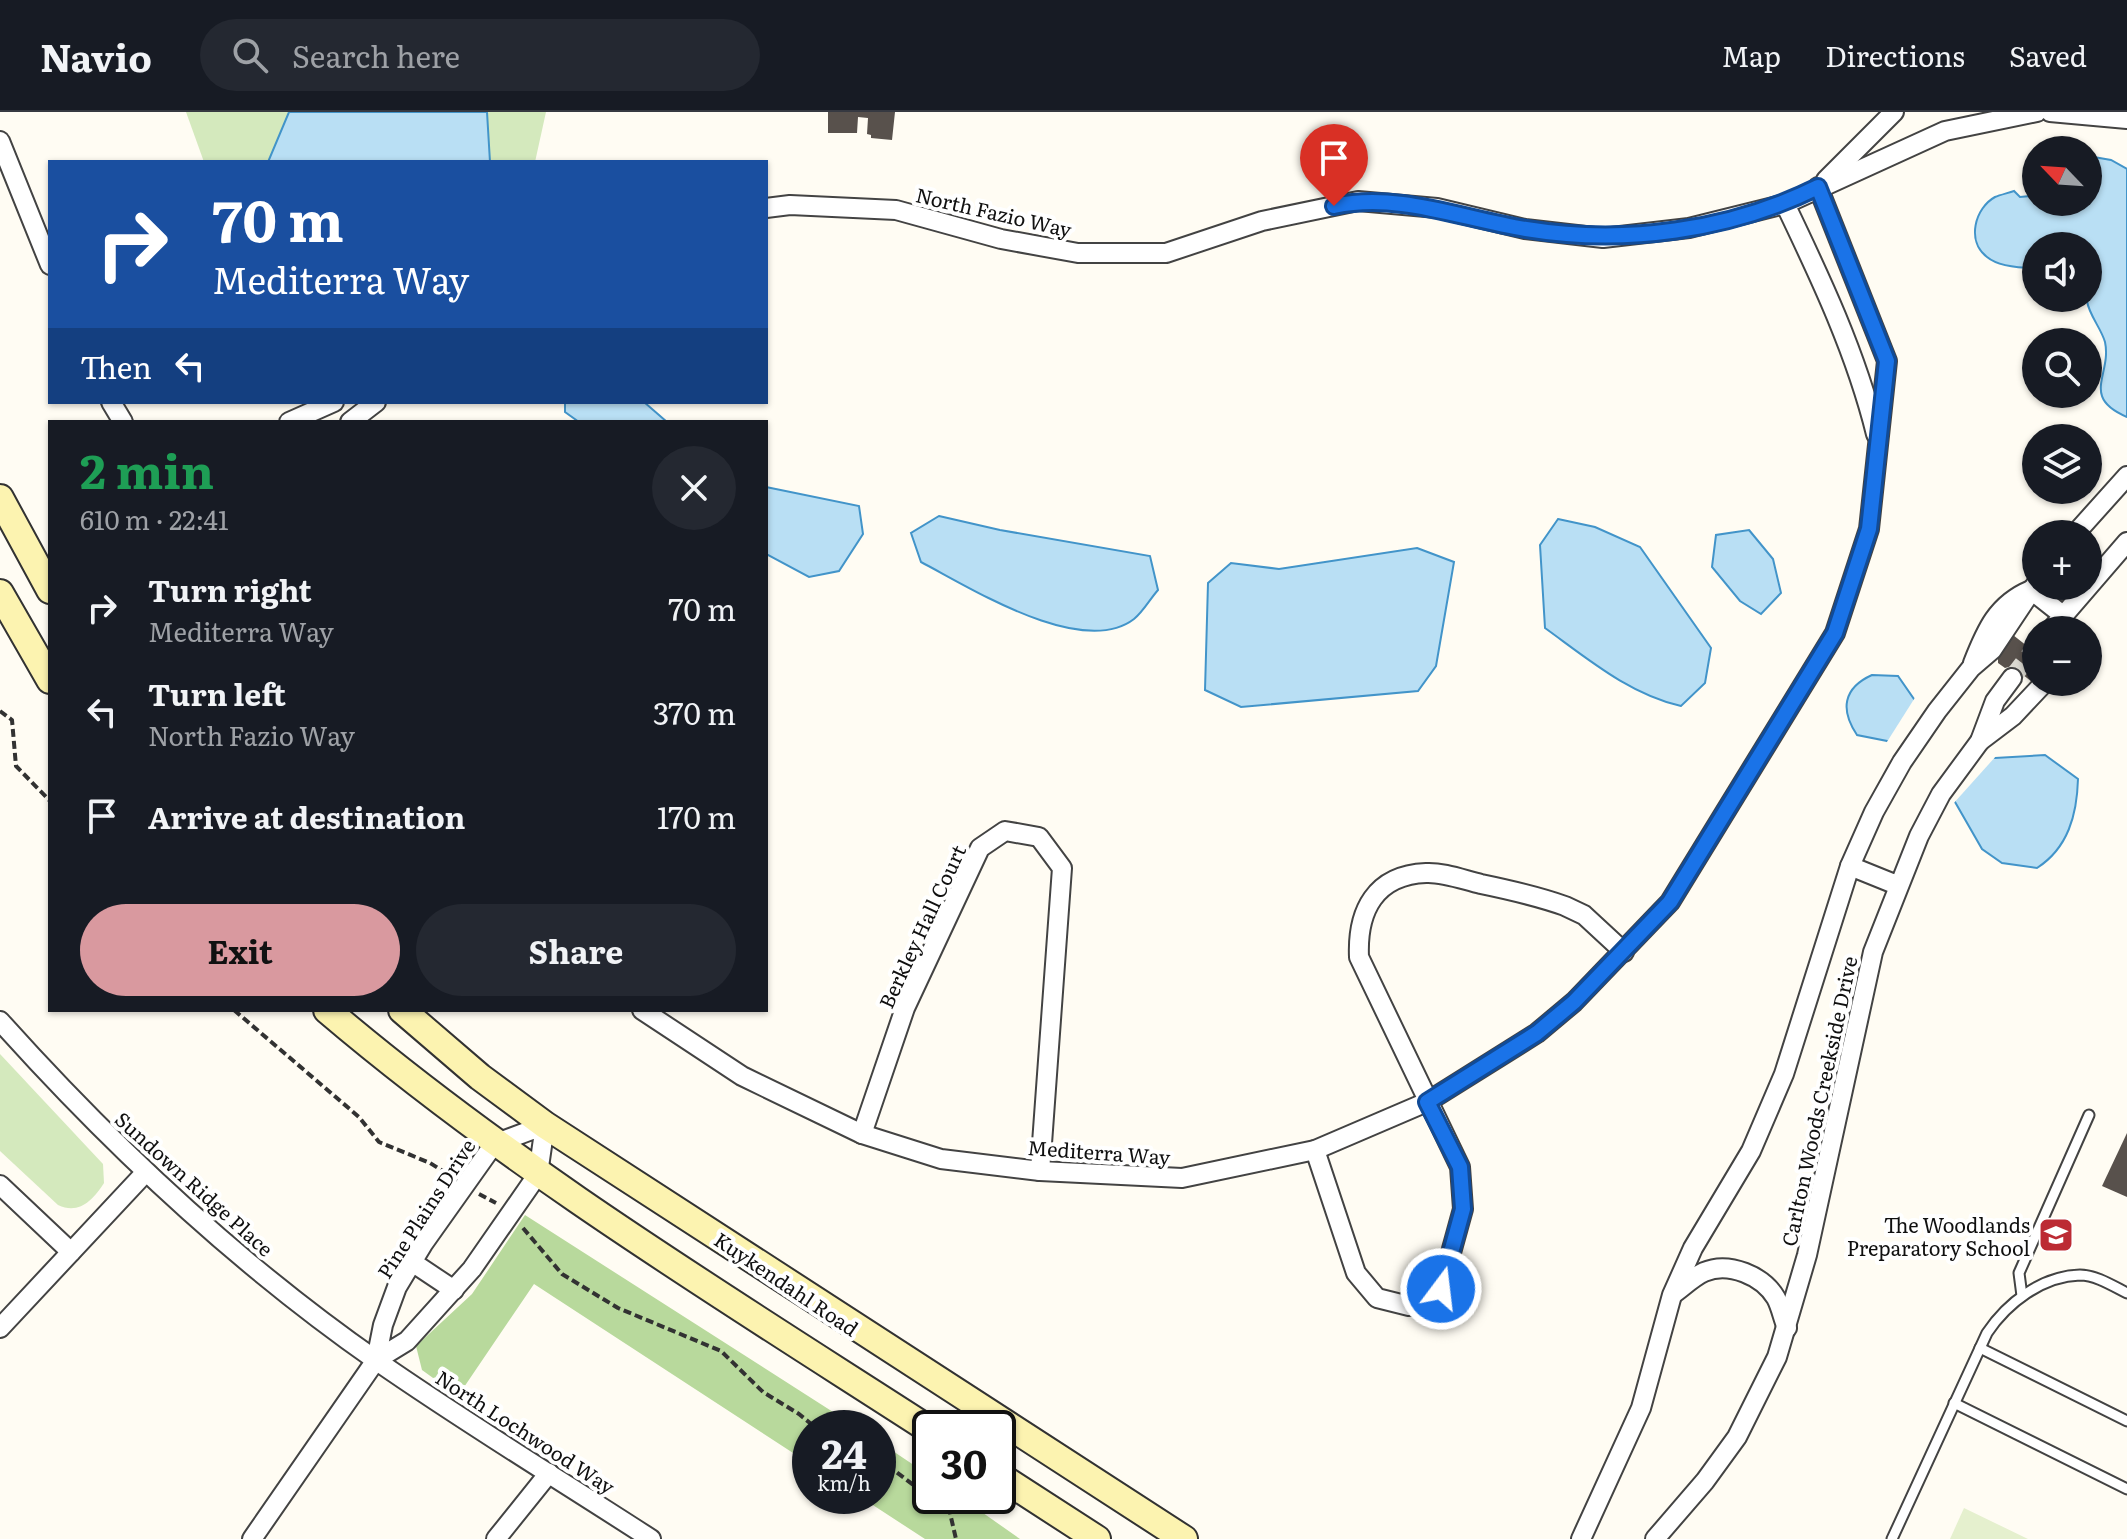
<!DOCTYPE html>
<html lang="en">
<head>
<meta charset="utf-8">
<style>
  :root { --surface:#171b24; --page:#242831; --text:#f1f3f6; --muted:#9ea1a6; --line:#363941; --accent:#d9999f }
  body { margin:0; font-family:Literata,serif; background:var(--page); color:var(--text); height:100vh; display:flex; flex-direction:column; font-size:30px; white-space:nowrap }
  * { box-sizing:border-box; margin:0 }
  p { font-size:26px; color:var(--muted) }
  .icon { flex:none; width:44px; height:44px; fill:none; stroke:currentColor; stroke-width:2; stroke-linecap:round; stroke-linejoin:round }
  .map { position:relative; flex:1; overflow:hidden }
  .sheet { position:absolute; left:48px; top:308px; width:720px; height:592px; display:flex; flex-direction:column; background:var(--surface); border-radius:0px; box-shadow:0 2px 6px #0004 }
  .sheet>* { flex:none }
  .top-card { position:absolute; left:48px; top:48px; width:720px; height:244px; border-radius:0px; box-shadow:0 2px 6px #0004; background:#1a4fa0; color:#fff; overflow:hidden }
  .needle { width:52px; rotate:295deg }
  .controls { position:absolute; left:2022px; top:24px; display:grid; gap:16px }
  .controls a { display:grid; place-items:center; width:80px; height:80px; border-radius:50%; background:var(--surface); box-shadow:0 2px 6px #0004; font-size:40px }
  .speed { position:absolute; left:792px; top:1298px; display:flex; gap:16px; font-size:40px; font-weight:700; text-align:center }
  .speed>* { display:grid; place-content:center; width:104px; height:104px; border-radius:50%; background:var(--surface); box-shadow:0 2px 6px #0004; line-height:1 }
  .speed small { font-size:20px; font-weight:400 }
  .speed .limit { border:4px solid #111; border-radius:12px; background:#fff; color:#111 }
  .pin { position:absolute; display:grid; place-items:center; width:68px; height:68px; color:#fff; margin:-82px -34px; border-radius:50% 50% 50% 0; rotate:-45deg; box-shadow:0 0 8px #0007 }
  .pin .icon { rotate:45deg }
  .me { position:absolute; width:88px; margin:-44px; rotate:15deg; stroke-linejoin:round; filter:drop-shadow(0 0 6px #0008) }
  .turn { display:flex; align-items:center; gap:28px; height:168px; padding:0 32px; font-size:36px }
  .turn .icon { width:104px; height:104px; stroke-width:2.5 }
  .turn b { display:block; font-size:56px; line-height:68px }
  .then { display:flex; align-items:center; height:76px; padding:0 32px; background:#0003; gap:16px; font-size:30px }
  .round { display:grid; place-items:center; flex:none; width:84px; height:84px; border-radius:42px; background:var(--page) }
  .overview { display:flex; align-items:center; justify-content:space-between; height:136px; padding:0 32px }
  h1 { font-size:48px; font-weight:700; line-height:60px; color:#1e9e55 }
  .button { display:flex; gap:16px; margin-top:auto; padding:16px 32px }
  .button a { flex:1; height:92px; border-radius:48px; background:var(--accent); color:#111; font-size:32px; font-weight:700; line-height:92px; text-align:center }
  .button a+a { background:var(--page); color:var(--text) }
  ul { padding:0; list-style:none }
  li { display:flex; align-items:center; gap:24px; height:104px; padding:0 32px }
  li div { flex:1 }
  li b { display:block; font-size:30px }
  li em { font-style:normal }
  header { display:flex; align-items:center; gap:48px; box-sizing:border-box; height:112px; padding:0 40px; background:var(--surface); border-bottom:2px solid var(--line) }
  header strong { font-size:38px }
  nav { display:flex; gap:44px; margin-inline-start:auto; font-size:28px }
  .search { width:560px; height:72px; background:var(--page); display:flex; align-items:center; gap:20px; box-sizing:border-box; padding:0 28px; border-radius:44px; color:var(--muted); font-size:30px }
  .map>svg:first-child { display:block }
</style>
</head>
<body>
<header>
<strong>Navio</strong>
<div class="search"><svg class="icon" aria-label="search" viewBox="0 0 24 24"><circle cx="10" cy="10" r="6"/><path d="M15 15l6 6"/></svg>Search here</div>
<nav><a>Map</a><a>Directions</a><a>Saved</a></nav>
</header>
<div class="map">
<svg width="2127" height="1427" viewBox="0 0 2127 1427">
  <rect width="100%" height="100%" fill="#fffcf3"/>
  <g fill="#d4e9bd">
    <path d="M186,0h360l-11,50h-331z"/>
    <path d="M0,942l103,110 1,19c-11,17 -25,32 -46,22l-58,-54z"/>
  </g>
  <g fill="#b8d99c">
    <path d="M525,1103l333,213h-48v36l-276,-180 -76,112 -36,-26 -6,-24 56,-52z"/>
    <path d="M878,1329l52,35v20h29l61,43h-95l-66,-43h19z"/>
  </g>
  <path fill="#e5f0ce" d="M1964,1396l64,31h-78z"/>
  <g fill="#b9dff4" stroke="#4294c9" stroke-width="2">
    <path d="M289,0h198l3,50h-222z"/>
    <path d="M2088,44l23,4 16,9v248c-47,-20 -15,-42 -22,-75 -4,-14 -16,-27 -18,-41 -2,-12 1,-38 1,-55h-52v22c-15,0 -37,-1 -49,-11 -21,-16 -12,-49 8,-60 5,-2 13,-4 19,-6l6,6 10,-1 6,-17v23h52z"/>
    <path d="M565,290h79l23,20h-88l-14,-10z"/>
    <path d="M766,375l93,19 4,28 -24,37 -30,6 -43,-23z"/>
    <path d="M939,404l61,14 150,26 8,34c-8,9 -15,22 -24,29 -52,40 -165,-32 -213,-57l-10,-29z"/>
    <path d="M1558,407l37,8 45,20 71,101 -6,35 -24,23c-52,-12 -93,-47 -136,-78l-5,-83z"/>
    <path d="M1749,418l24,29 8,34 -20,21 -21,-13 -28,-34 4,-32z"/>
    <path d="M1417,436l37,14 -18,104 -18,25 -177,16 -36,-17 3,-107 23,-20 48,6z"/>
    <path d="M1872,563l26,1 16,23 81,59 50,-3 33,24c-1,36 -10,69 -41,89l-35,-5 -20,-14 -27,-47 -68,-61 -30,-6c-17,-25 -14,-47 15,-60z"/>
  </g>
  <path fill="#fffcf3" d="M1916,584l81,59 -44,49 -68,-59z"/>
  <g fill="#58514c">
    <path d="M828,0h67l-3,28 -21,-2v-3l-4,-1 1,-16 -10,-1 -1,16h-29z"/>
    <path d="M2013,523l23,18v23l-4,6 -20,-16 -7,2 -7,-5v-9z"/>
    <path d="M2127,1021v64l-25,-11z"/>
  </g>
  <g fill="none" stroke-linecap="round" stroke-linejoin="round">
    <path stroke="#dbd9d1" stroke-width="18" stroke-dasharray="18 9" stroke-linecap="butt" d="M2012,566l24,-31"/>
    <defs>
      <g id="service">
        <path d="M2022,1184l-3,-23 70,-158"/>
        <path d="M1980,1236l147,73"/>
        <path d="M1954,1291l173,86"/>
        <path d="M1892,1427l95,-206c20,-30 55,-57 93,-58 16,0 33,11 47,18"/>
      </g>
      <g id="minor">
        <path d="M2050,0l77,7"/>
        <path d="M0,29l50,124"/>
        <path d="M1826,68l68,-68"/>
        <path d="M1785,92c36,75 71,149 91,230"/>
        <path d="M766,96l24,-3 106,5 105,29 77,14h88l96,-32 96,-20 79,7 88,21 78,9 86,-10 96,-24 160,-73 92,-19"/>
        <path d="M111,290l12,20"/>
        <path d="M289,310l45,-20"/>
        <path d="M350,310l26,-20"/>
        <path d="M2075,422l52,-58"/>
        <path d="M2031,478l33,26"/>
        <path d="M2051,518l76,-88"/>
        <path d="M1973,551c13,-33 24,-59 58,-73"/>
        <path d="M1980,629l33,-25 32,-34"/>
        <path d="M1850,754l47,19"/>
        <path d="M642,898l100,66 120,58 79,25 99,12 142,7 133,-28 112,-48 110,-69 37,-31 96,-100 165,-269 34,-104 18,-168 -69,-174"/>
        <path d="M0,909c113,126 238,243 377,340 89,62 183,119 274,178"/>
        <path d="M862,1022l43,-126 75,-160 25,-17 34,6 23,31 -22,303"/>
        <path d="M1315,1038l41,123 21,25 32,8 32,-17 22,-80 -3,-42 -101,-210c-2,-46 16,-82 67,-84 17,-1 38,7 55,11 29,6 56,12 84,22l19,9 40,37"/>
        <path d="M0,1073l71,67"/>
        <path d="M412,1150l42,28"/>
        <path d="M1673,1182c10,-7 20,-17 31,-22 25,-11 59,4 72,26 5,9 7,21 11,30"/>
        <path d="M0,1216l145,-155"/>
        <path d="M252,1427l124,-179 7,-35 14,-38 26,-43 71,-100 51,-19 -7,49 -66,95 -65,72 -31,19"/>
        <path d="M496,1427l53,-66"/>
        <path d="M1581,1427l60,-131 31,-113 21,-47 58,-97 33,-77 66,-208 24,-54 28,-50 35,-51 34,-43 21,-18 44,-66"/>
        <path d="M1655,1427l50,-58 32,-44 40,-80 30,-102 66,-303 46,-116 22,-42 39,-53 15,-40 17,-23"/>
      </g>
      <g id="secondary">
        <path d="M0,386l50,92"/>
        <path d="M0,481l50,87"/>
        <path d="M327,898c187,159 397,287 603,420"/>
        <path d="M402,898l78,67 65,48 639,414"/>
        <path d="M998,1363l99,64"/>
      </g>
    </defs>
    <use href="#service" stroke="#434343" stroke-width="13"/>
    <use href="#minor" stroke="#434343" stroke-width="22"/>
    <use href="#secondary" stroke="#323232" stroke-width="30"/>
    <g stroke="#323232" stroke-width="4" stroke-dasharray="8 4" stroke-linecap="butt">
      <path d="M0,599l12,9 4,46 34,35"/>
      <path d="M234,898l125,107 20,25 51,21 21,13"/>
      <path d="M479,1082l17,9"/>
      <path d="M523,1116l39,46 56,34 103,43 42,41 36,22 17,14"/>
      <path d="M878,1346l72,55 6,26"/>
    </g>
    <use href="#service" stroke="#fff" stroke-width="9"/>
    <use href="#minor" stroke="#fff" stroke-width="18"/>
    <use href="#secondary" stroke="#fcf3b0" stroke-width="26"/>
  </g>
  <g fill="none" stroke-linecap="round" stroke-linejoin="round">
    <defs>
      <path id="route" d="M1334,94c65,-14 128,13 192,23 98,16 203,2 292,-42l69,174 -18,168 -34,104 -165,269 -96,100 -37,31 -110,69 33,65 3,42 -22,80"/>
    </defs>
    <use href="#route" stroke="#114b97" stroke-width="20"/>
    <use href="#route" stroke="#1a73e8" stroke-width="14"/>
  </g>
  <defs>
    <symbol id="school-square" viewBox="-11 -11 22 22"><rect x="-9" y="-9" width="18" height="18" rx="4" fill="#bc2b34" stroke="#fff"/><path d="M0-5L7-2L0 1L-7-2ZM-4 1L0 2.5L4 1V4Q0 6-4 4Z" fill="#fff"/></symbol>
  </defs>
  <g fill-rule="evenodd">
    <use href="#school-square" x="2036" y="1103" width="40" height="40"/>
  </g>
  <g text-anchor="middle" dominant-baseline="central" stroke-width="8" stroke-linejoin="round" paint-order="stroke">
    <g font-size="20" fill="#101010" stroke="#fff">
      <text transform="translate(994 99) rotate(13)">North Fazio Way</text>
      <text transform="translate(921 814) rotate(-65)">Berkley Hall Court</text>
      <text transform="translate(1818 989) rotate(-78)">Carlton Woods Creekside Drive</text>
      <text transform="translate(1099 1039) rotate(4)">Mediterra Way</text>
      <text transform="translate(195 1071) rotate(42)">Sundown Ridge Place</text>
      <text transform="translate(425 1096) rotate(-57)">Pine Plains Drive</text>
      <text transform="translate(787 1171) rotate(34)">Kuykendahl Road</text>
      <text transform="translate(526 1319) rotate(33)">North Lochwood Way</text>
    </g>
    <g font-size="20" fill="#101010" stroke="#fff" text-anchor="end">
      <text x="2030" y="1112">The Woodlands<tspan x="2030" dy="23">Preparatory School</tspan></text>
    </g>
  </g>
</svg>
<div class="controls">
<a><svg class="needle" viewBox="-14 -14 28 28"><path d="M0-13l5 13h-10z" fill="#e53935"/><path d="M0 13l5-13h-10z" fill="#9ea1a6"/></svg></a>
<a><svg class="icon" aria-label="sound" viewBox="0 0 24 24"><path d="M4 9h4l5-4v14l-5-4H4zM17 9q2 3 0 6"/></svg></a>
<a><svg class="icon" aria-label="search" viewBox="0 0 24 24"><circle cx="10" cy="10" r="6"/><path d="M15 15l6 6"/></svg></a>
<a><svg class="icon" aria-label="layers" viewBox="0 0 24 24"><path d="M12 4l9 5-9 5-9-5zM3 14l9 5 9-5"/></svg></a>
<a>+</a>
<a>−</a>
</div>
<div class="speed"><div>24<small>km/h</small></div><div class="limit">30</div></div>
<div class="pin" style="left:1334px;top:94px;background:#d93025"><svg class="icon" aria-label="arrive" viewBox="0 0 24 24"><path d="M6 21V4h12l-3 4 3 4H6"/></svg></div>
<svg class="me" style="left:1441px;top:1177px" viewBox="-20 -20 40 40"><circle r="17" fill="#1a73e8" stroke="#fff" stroke-width="3"/><path d="M0-11L8 9 0 5-8 9z" fill="#fff"/></svg>
<div class="top-card">
<div class="turn"><svg class="icon" aria-label="right" viewBox="0 0 24 24"><path d="M7 20v-9h11M14 6l5 5-5 5"/></svg><div><b>70 m</b>Mediterra Way</div></div>
<div class="then">Then<svg class="icon" aria-label="left" viewBox="0 0 24 24"><path d="M17 20v-9H6M10 6l-5 5 5 5"/></svg></div>
</div>
<section class="sheet">
<div class="overview"><div><h1>2 min</h1><p>610 m · 22:41</p></div><a class="round"><svg class="icon" aria-label="close" viewBox="0 0 24 24"><path d="M6 6l12 12M18 6L6 18"/></svg></a></div>
<ul>
<li><svg class="icon" aria-label="right" viewBox="0 0 24 24"><path d="M7 20v-9h11M14 6l5 5-5 5"/></svg><div><b>Turn right</b><p>Mediterra Way</p></div><em>70 m</em></li>
<li><svg class="icon" aria-label="left" viewBox="0 0 24 24"><path d="M17 20v-9H6M10 6l-5 5 5 5"/></svg><div><b>Turn left</b><p>North Fazio Way</p></div><em>370 m</em></li>
<li><svg class="icon" aria-label="arrive" viewBox="0 0 24 24"><path d="M6 21V4h12l-3 4 3 4H6"/></svg><div><b>Arrive at destination</b></div><em>170 m</em></li>
</ul>
<div class="button"><a>Exit</a><a>Share</a></div>
</section>
</div>
</body>
</html>
